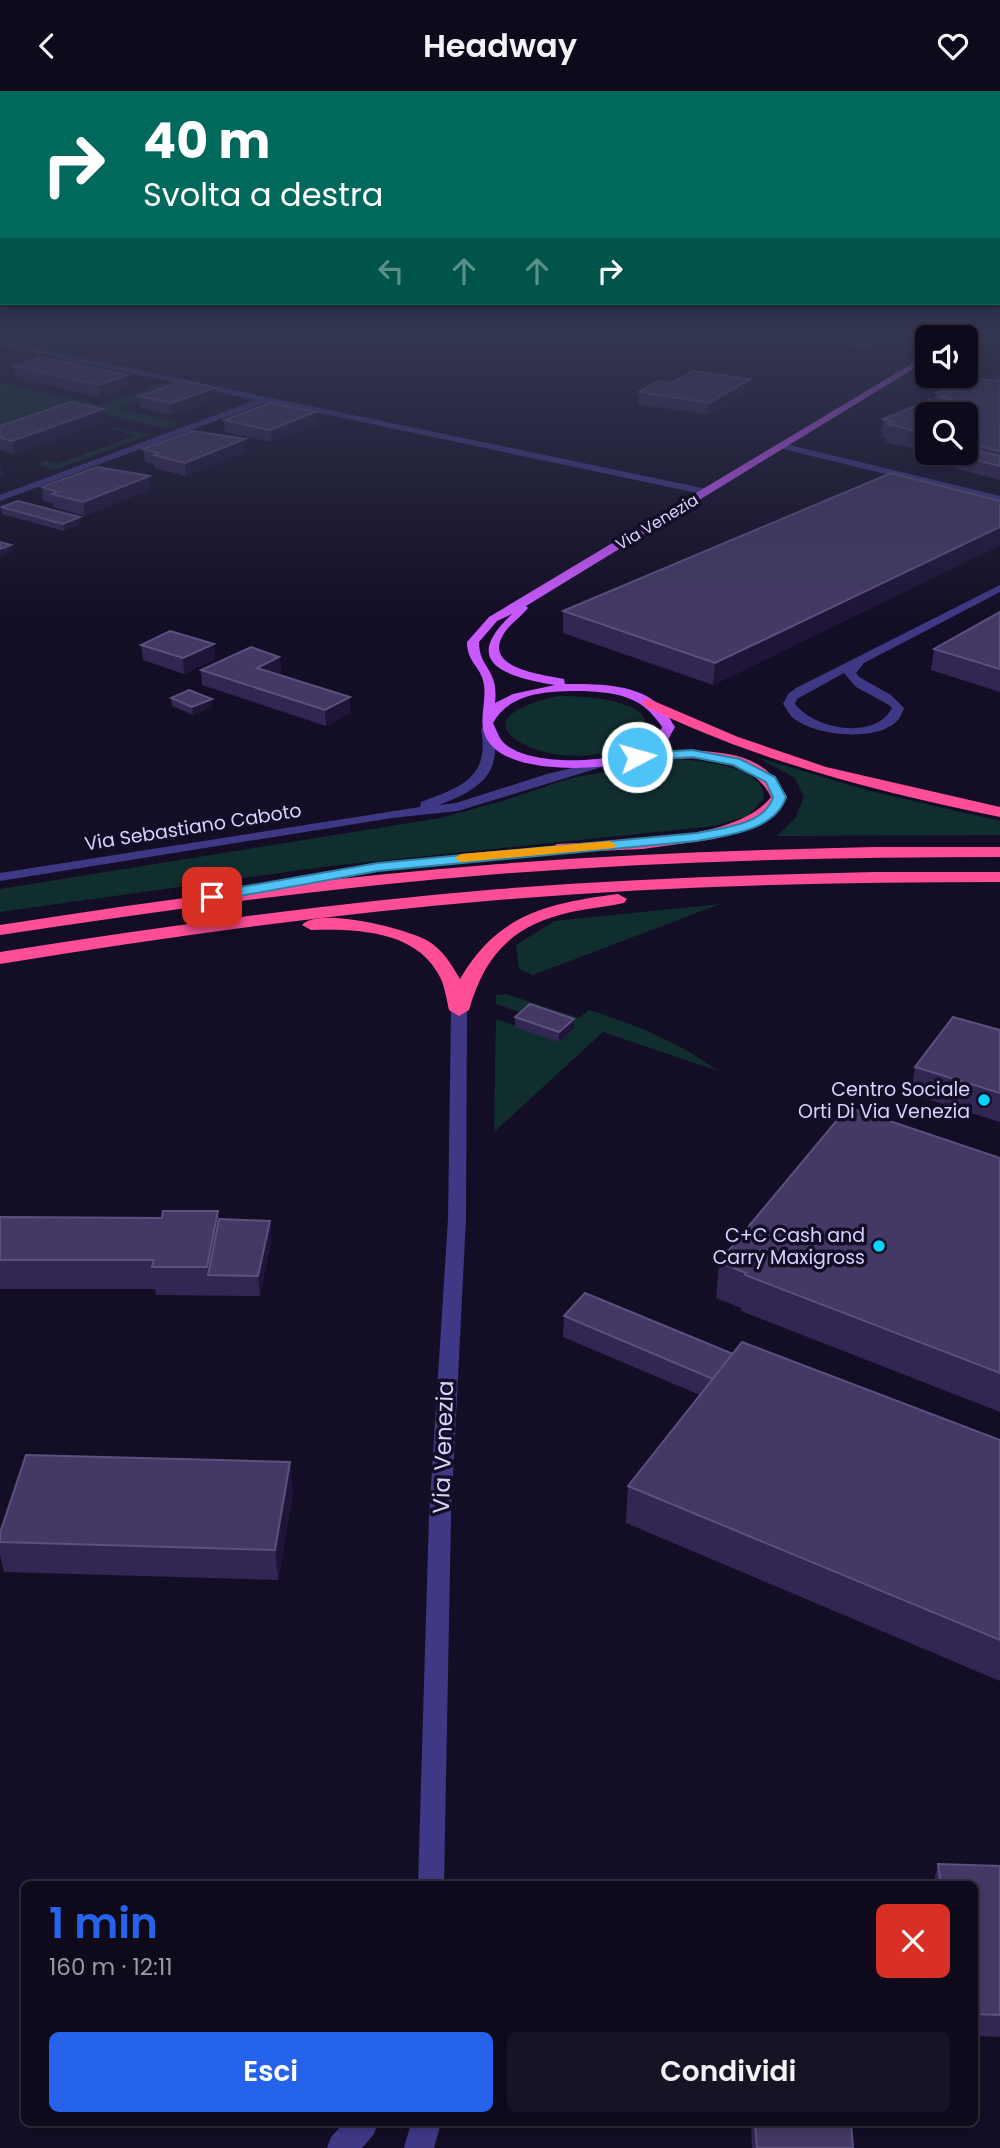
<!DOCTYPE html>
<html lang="it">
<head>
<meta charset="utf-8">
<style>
  :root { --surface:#0e0a1c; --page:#171325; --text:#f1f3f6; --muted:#9b9aa3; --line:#2e2b3b; --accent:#2563eb }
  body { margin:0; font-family:Poppins,sans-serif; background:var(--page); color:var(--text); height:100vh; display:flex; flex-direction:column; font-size:26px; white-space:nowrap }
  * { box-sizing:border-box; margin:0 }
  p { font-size:23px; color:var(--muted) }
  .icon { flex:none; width:38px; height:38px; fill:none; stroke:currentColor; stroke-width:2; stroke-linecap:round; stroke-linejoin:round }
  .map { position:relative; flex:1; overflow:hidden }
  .drawer { position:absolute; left:21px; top:1790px; width:957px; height:245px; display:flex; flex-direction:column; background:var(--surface); border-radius:10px; box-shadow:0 4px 10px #0003,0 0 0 2px var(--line) }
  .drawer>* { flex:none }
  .banner { position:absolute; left:0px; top:0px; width:1001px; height:214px; box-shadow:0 4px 10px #0003,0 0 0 2px var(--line); background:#00695c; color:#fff; overflow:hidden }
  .fabs { position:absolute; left:915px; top:234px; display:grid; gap:14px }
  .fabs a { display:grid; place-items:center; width:63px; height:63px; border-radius:10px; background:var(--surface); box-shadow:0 4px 10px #0003,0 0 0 2px var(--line); font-size:35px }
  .pin { position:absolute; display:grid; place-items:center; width:60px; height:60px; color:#fff; margin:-30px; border-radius:14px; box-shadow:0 4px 10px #0006 }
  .me { position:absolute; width:77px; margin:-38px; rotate:84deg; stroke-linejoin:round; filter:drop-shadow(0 0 5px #0008) }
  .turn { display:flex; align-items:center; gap:24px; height:147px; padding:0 28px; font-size:32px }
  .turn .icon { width:91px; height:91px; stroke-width:2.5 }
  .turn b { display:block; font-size:49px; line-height:60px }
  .lanes { display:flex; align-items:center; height:66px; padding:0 28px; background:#0003; justify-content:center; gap:35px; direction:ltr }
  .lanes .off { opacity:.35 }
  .round { display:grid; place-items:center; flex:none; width:74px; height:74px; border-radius:10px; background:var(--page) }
  .overview { display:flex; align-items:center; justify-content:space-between; height:119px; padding:0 28px }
  h1 { font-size:42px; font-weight:600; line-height:52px; color:var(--accent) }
  .cta { display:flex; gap:14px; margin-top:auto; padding:14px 28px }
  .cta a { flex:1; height:80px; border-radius:10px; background:var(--accent); color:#fff; font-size:28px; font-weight:600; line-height:80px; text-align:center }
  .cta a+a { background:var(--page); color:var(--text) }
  header { display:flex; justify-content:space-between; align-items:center; height:91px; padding:0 28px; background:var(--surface); font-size:32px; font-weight:600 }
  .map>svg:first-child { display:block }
</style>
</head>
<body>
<header><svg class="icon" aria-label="back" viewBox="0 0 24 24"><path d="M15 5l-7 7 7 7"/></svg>Headway<svg class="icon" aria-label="heart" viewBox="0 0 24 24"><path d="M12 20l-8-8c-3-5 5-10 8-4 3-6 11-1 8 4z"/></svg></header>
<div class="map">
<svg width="1000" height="2057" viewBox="0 0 1000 2057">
  <rect width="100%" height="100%" fill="#130e25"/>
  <g fill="#112e2f">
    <path d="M0,291l99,23 58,-20 25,2 -62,22 62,14 -15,6 -97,-22 -70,24z"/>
    <path d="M115,336l35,8 -96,35 -16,-5 7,-5 13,4 78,-29 -25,-6z"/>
    <path d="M559,605c17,0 96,2 86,34 -3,11 -16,16 -25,19 -30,10 -72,10 -100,-7 -43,-25 20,-43 39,-46z"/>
    <path d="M759,667l111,33 130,30v14l-223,1 19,-19 8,-20 -9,-19z"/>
    <path d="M677,668c23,2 87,6 87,39l-16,18 -34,10 -384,40 -330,46v-23l440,-71 62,-17 69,-23z"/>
    <path d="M720,813l-187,71 -14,-6 -3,-24 39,-24z"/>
    <path d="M506,903l73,24 10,-8c45,14 92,33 129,61l-115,-39 -109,100 2,-113 20,7 12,-11 -32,-11v-9z"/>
  </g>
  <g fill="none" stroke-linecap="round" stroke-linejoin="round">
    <g fill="#3f3885" fill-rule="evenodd">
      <path d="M0,250l707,148 5,3 -5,3 -440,-93 -267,99v-6l256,-95 -256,-55z"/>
      <path d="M782,352l218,53v6l-221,-54 -2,-2z"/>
      <path d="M1000,494v7l-136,71 -8,10 3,4 32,18 13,13c-2,5 -4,11 -8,14 -21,20 -83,14 -104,-5 -3,-3 -6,-9 -9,-13l5,-10 8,-6zM844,582l12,14 33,18 3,3c-17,33 -78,21 -97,-4l2,-5z"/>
      <path d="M487,634l6,4c10,46 -15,61 -54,76l17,-2 91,-29 61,-15 7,4 -157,48 -66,7 -392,63v-8l420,-66 1,-5c40,-15 69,-24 60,-73z"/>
      <path d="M459,914l8,5 -1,209 -15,297 -7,369h-26l11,-369 19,-297 3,-209z"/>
      <path d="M344,2032h34l-4,11 -12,14h-35l4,-11z"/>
      <path d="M411,2032h30l-7,25h-30z"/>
    </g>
    <g fill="#ca59ff" fill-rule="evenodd">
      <path d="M957,241h9l-7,6h-10z"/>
      <path d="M928,263v6l-402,246 2,2c-8,10 -21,18 -26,29 -17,32 43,38 62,42l1,5c29,0 71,-1 94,21 7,5 11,15 16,22 -4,6 -7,15 -11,19 -30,27 -142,31 -171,1 -19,-19 -6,-40 -9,-62 -2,-18 -17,-22 -17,-43l22,-25zM512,523c-53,49 -6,63 43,71l-42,9 -18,9c4,-35 -16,-34 -16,-61l18,-21zM584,600c35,2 58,5 78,36 -2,4 -5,11 -8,14 -27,23 -126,28 -151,1 -4,-4 -7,-13 -10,-19 17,-32 59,-32 91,-32z"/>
    </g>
    <g fill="#ff4d98" fill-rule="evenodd">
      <path d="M649,608l89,38 88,30 174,40v10c-123,-25 -243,-56 -356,-111l-2,-3 2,-3z"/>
      <path d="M689,659c44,3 76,5 98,47l-14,19 -22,12 -37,11 -71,10 -92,4 -2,-4 8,-5c55,-3 179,-1 214,-47 -25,-50 -98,-40 -144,-33l-8,-5 2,-3z"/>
      <path d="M874,756h126v10c-167,0 -335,4 -502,17 -167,13 -333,36 -498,61v-10c166,-26 332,-48 499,-61 125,-10 250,-14 375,-17z"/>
      <path d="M874,781h126v10c-168,0 -335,4 -502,18 -167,14 -333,37 -498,64v-12c166,-26 332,-49 499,-63 125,-10 250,-14 375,-17z"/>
      <path d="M618,803l9,5 -3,4c-17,4 -35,5 -53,9 -58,13 -86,42 -102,98l-10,6 -10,-6c-2,-9 -4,-22 -8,-31 -23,-49 -84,-50 -130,-49l-9,-5c16,-19 106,4 126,16 15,9 23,23 32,38 37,-65 89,-76 158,-85z"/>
    </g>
  </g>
  <g fill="#322753">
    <path d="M839,241h65l-32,18 -33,-5z"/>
    <path d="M14,275l116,21 -30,10 -85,-19z"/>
    <path d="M1000,282v107l-59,-15 1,-9 -11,-3h35v-38h-38v37l-43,-10 1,-4 -5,-1 2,-18 55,-17 1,-2 -4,-1 1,-6 13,-2 1,-4 44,-6 1,-6z"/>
    <path d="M671,292l78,8 -41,24 -70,-11 1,-12z"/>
    <path d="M215,297l1,12 -44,15 -32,-7 -1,-12z"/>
    <path d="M103,318l2,13 -91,32 -14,-4v-24z"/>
    <path d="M315,321l1,13 -45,17 -46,-10 -1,-12z"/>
    <path d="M143,358l103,3 -60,24 -31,-8v-3l-10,-3z"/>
    <path d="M150,385l1,13 -66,27 -32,-9v-4l-10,-2 -1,-14z"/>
    <path d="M1000,410v44l-287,140 -150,-52v-22z"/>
    <path d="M1,416l80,17 -17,7 -62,-17z"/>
    <path d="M1000,521v80l-69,-22 3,-21z"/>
    <path d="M214,553l1,15 -31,15 -41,-14 -2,-15z"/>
    <path d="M279,566l2,16 -4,1 73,23v16l-24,13 -124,-41 -1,-15z"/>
    <path d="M171,607l41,9 -19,8 -21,-9z"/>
    <path d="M515,926l59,2v9l-15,14 -44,-15z"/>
    <path d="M1000,939v92l-89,-28 4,-27z"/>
    <path d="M1000,1067v254l-259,-101v-3l-25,-10 3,-36z"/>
    <path d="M0,1126l219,2 51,2 1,20 -11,55 -104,-1 -1,-6h-155z"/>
    <path d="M564,1225l169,38 267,86v241l-374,-158 2,-37 72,-91 -137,-58z"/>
    <path d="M293,1401l-15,88 -274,-8 -4,-17v-22z"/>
    <path d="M938,1773l62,2v171l-25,-1v-151h-42z"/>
    <path d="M751,2032h100l2,25h-101z"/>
  </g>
  <g fill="#1e1539">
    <path d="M885,241h19l-32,18 1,-12z"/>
    <path d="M972,262l-1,6 -5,2v-5z"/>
    <path d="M128,284l2,12 -30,10 -1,-12z"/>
    <path d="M750,288l-1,12 -41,24 1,-12z"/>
    <path d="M215,297l1,12 -44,15 -1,-12z"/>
    <path d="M103,318l2,13 -91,32 -2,-13z"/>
    <path d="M315,321l1,13 -45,17 -1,-12z"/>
    <path d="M245,348l1,13 -60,24 -1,-13z"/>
    <path d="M2,372l2,13 -4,2v-14z"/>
    <path d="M150,385l1,13 -66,27 -2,-14z"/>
    <path d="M80,426l1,7 -17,7 -1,-7z"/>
    <path d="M1000,436v18l-287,140 2,-22z"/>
    <path d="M11,454l1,7 -12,5v-8z"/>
    <path d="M214,553l1,15 -31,15 -1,-16z"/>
    <path d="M279,566l2,16 -22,11 -2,-16z"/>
    <path d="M350,606v16l-24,13 -1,-16z"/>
    <path d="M212,608v8l-19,8 -1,-8z"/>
    <path d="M574,928v9l-15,14v-10z"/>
    <path d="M218,1120l3,28 -13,36 -1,-8z"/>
    <path d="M270,1130l1,20 -11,55 -2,-20z"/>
    <path d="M290,1371l3,30 -15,88 -3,-30z"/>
  </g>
  <g fill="#443965" stroke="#5b517e" stroke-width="2">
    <path d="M843,241h42l-12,6 -33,-5z"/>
    <path d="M43,266l85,18 -29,10 -85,-19z"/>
    <path d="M693,280l57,8 -41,24 -70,-11 19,-11 13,2z"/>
    <path d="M982,288l14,2 4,-1v71l-34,-8v-28h-38v19l-40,-10 6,-2 -11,-3 47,-19 12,3 8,-4 -11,-2z"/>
    <path d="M183,290l32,7 -44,15 -32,-7z"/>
    <path d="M957,293l7,2 -6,3 -8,-2z"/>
    <path d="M943,299l8,2 -6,3 -9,-2z"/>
    <path d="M71,311l32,7 -91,32 -12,-3v-12z"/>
    <path d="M270,312l45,9 -45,18 -46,-10z"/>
    <path d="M193,340l52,8 -60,24 -31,-8 5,-2 -16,-4z"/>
    <path d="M966,357l34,8v10l-52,-13h18z"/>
    <path d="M97,376l53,9 -67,26 -31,-8 5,-2 -15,-5z"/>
    <path d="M891,382l109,28v26l-285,136 -152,-52z"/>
    <path d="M18,410l62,16 -17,7 -62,-17z"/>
    <path d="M0,451l11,3 -11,4z"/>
    <path d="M1000,521v57l-66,-20z"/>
    <path d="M170,540l44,13 -31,14 -42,-13z"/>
    <path d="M251,556l28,10 -22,11 93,29 -25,13 -124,-40z"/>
    <path d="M189,599l23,9 -20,8 -21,-9z"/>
    <path d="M530,913l44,15 -15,13 -44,-15z"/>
    <path d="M953,926l47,13v63l-85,-26z"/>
    <path d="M848,1016l152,51v215l-255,-98 1,-2 -27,-11z"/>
    <path d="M163,1120h55l-11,56h-55l2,-7h-154v-43l162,1z"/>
    <path d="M219,1128l51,2 -12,55 -50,-1z"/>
    <path d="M585,1202l148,61 -20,25 -149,-63z"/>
    <path d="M742,1251l258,98v200l-372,-154z"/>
    <path d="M26,1364l264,7 -15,88 -275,-8v-9z"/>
    <path d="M938,1773l62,2v149l-25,-1v-129h-34z"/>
    <path d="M755,2032h96l2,25h-96z"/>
  </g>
  <linearGradient id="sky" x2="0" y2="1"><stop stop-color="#0a0814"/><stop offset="0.46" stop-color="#333651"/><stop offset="1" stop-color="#333651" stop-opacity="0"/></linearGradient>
  <rect width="1000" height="529" fill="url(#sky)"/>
  <path fill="#4fc3f7" stroke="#337fa1" stroke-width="2" d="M692,659l48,9 35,18 11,20c-11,34 -59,38 -89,44l-319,30 -166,30 -7,-4 7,-5 166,-29 319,-30c24,-5 68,-8 76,-36l-7,-15 -33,-17 -41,-8 -55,4 -6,-4 6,-4z"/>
  <path fill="#f59e0b" d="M610,750l6,4 -2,3 -153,14 -6,-4 6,-4z"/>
  <g fill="#00d6fd" stroke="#130e25" stroke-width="2.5">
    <circle cx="984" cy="1009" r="7"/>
    <circle cx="879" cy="1155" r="7"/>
  </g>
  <g text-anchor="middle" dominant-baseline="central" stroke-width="7" stroke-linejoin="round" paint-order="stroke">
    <g font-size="16" fill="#d9d2ff" stroke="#130e25">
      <text transform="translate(657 431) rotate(-31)">Via Venezia</text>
    </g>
    <g font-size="19" fill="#d9d2ff" stroke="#130e25">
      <text transform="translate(193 736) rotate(-9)">Via Sebastiano Caboto</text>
    </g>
    <g font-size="19" fill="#d9d2ff" stroke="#130e25" text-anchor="end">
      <text x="970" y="998">Centro Sociale<tspan x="970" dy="22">Orti Di Via Venezia</tspan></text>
      <text x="865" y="1144">C+C Cash and<tspan x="865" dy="22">Carry Maxigross</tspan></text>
    </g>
    <g font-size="23" fill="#d9d2ff" stroke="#130e25">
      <text transform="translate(443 1356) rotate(-88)">Via Venezia</text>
    </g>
  </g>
</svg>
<div class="fabs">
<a><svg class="icon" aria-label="sound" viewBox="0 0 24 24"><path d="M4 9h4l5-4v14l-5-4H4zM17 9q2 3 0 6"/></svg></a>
<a><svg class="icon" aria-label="search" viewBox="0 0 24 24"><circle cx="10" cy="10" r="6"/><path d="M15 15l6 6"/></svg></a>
</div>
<div class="pin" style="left:212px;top:806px;background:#d93025"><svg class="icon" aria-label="arrive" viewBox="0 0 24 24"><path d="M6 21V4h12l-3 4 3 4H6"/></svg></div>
<svg class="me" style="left:637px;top:666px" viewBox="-20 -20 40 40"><circle r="17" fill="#4fc3f7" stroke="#fff" stroke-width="3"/><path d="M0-11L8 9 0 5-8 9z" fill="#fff"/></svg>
<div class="banner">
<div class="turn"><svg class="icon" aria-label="right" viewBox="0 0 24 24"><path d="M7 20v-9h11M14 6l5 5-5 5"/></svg><div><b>40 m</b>Svolta a destra</div></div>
<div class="lanes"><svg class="icon off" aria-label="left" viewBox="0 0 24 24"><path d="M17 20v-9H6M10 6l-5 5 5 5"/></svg><svg class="icon off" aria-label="ahead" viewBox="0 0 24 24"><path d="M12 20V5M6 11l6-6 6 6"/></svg><svg class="icon off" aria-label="ahead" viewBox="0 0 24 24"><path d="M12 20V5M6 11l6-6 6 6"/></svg><svg class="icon" aria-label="right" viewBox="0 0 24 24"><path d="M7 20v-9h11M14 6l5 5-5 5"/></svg></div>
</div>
<section class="drawer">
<div class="overview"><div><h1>1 min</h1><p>160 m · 12:11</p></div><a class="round" style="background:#d93025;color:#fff"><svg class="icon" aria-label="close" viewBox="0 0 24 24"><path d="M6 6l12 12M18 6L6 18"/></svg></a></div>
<div class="cta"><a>Esci</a><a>Condividi</a></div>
</section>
</div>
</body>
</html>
